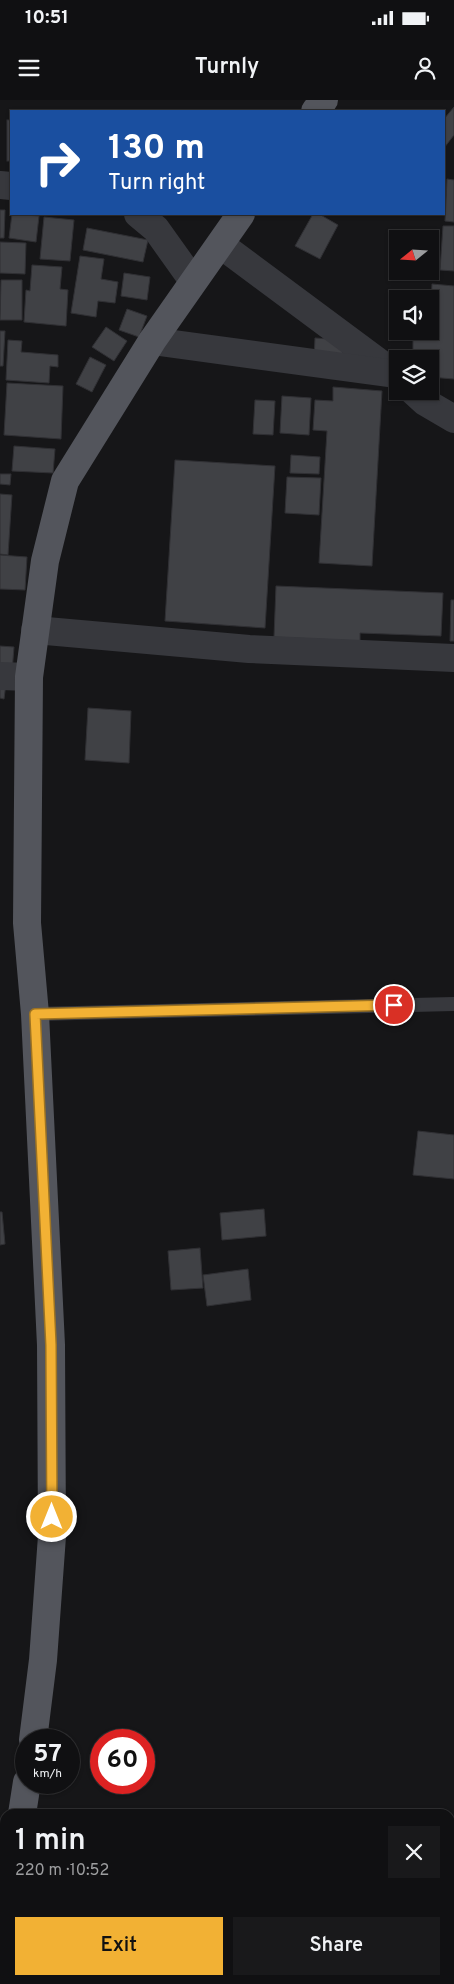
<!DOCTYPE html>
<html lang="en">
<head>
<meta charset="utf-8">
<style>
  :root { --surface:#101012; --page:#19191b; --text:#f1f3f6; --muted:#9c9d9f; --line:#303032; --accent:#f2b134 }
  body { margin:0; font-family:Overpass,sans-serif; background:var(--page); color:var(--text); height:100vh; display:flex; flex-direction:column; font-size:19px; white-space:nowrap }
  * { box-sizing:border-box; margin:0 }
  p { font-size:16px; color:var(--muted) }
  .icon { flex:none; width:28px; height:28px; fill:none; stroke:currentColor; stroke-width:2; stroke-linecap:round; stroke-linejoin:round }
  .map { position:relative; flex:1; overflow:hidden }
  .drawer { position:absolute; left:0px; top:1709px; width:455px; height:176px; display:flex; flex-direction:column; background:var(--surface); border-radius:15px 15px 0 0; box-shadow:0 1px 4px #0004,0 0 0 1px var(--line) }
  .drawer>* { flex:none }
  .top-card { position:absolute; left:10px; top:10px; width:435px; height:105px; border-radius:0px; box-shadow:0 1px 4px #0004,0 0 0 1px var(--line); background:#1a4fa0; color:#fff; overflow:hidden }
  .needle { width:32px; rotate:252deg }
  .controls { position:absolute; left:389px; top:130px; display:grid; gap:10px }
  .controls a { display:grid; place-items:center; width:50px; height:50px; border-radius:0px; background:var(--surface); box-shadow:0 1px 4px #0004,0 0 0 1px var(--line); font-size:25px }
  .speed { position:absolute; left:15px; top:1629px; display:flex; gap:10px; font-size:25px; font-weight:700; text-align:center }
  .speed>* { display:grid; place-content:center; width:65px; height:65px; border-radius:50%; background:var(--surface); box-shadow:0 1px 4px #0004,0 0 0 1px var(--line); line-height:1 }
  .speed small { font-size:12px; font-weight:400 }
  .speed .limit { border:8px solid #d22; background:#fff; color:#111 }
  .pin { position:absolute; display:grid; place-items:center; width:42px; height:42px; color:#fff; margin:-21px; border:2px solid #fff; border-radius:50%; box-shadow:0 1px 5px #0007 }
  .me { position:absolute; width:55px; margin:-28px; rotate:0deg; stroke-linejoin:round; filter:drop-shadow(0 0 4px #0008) }
  .turn { display:flex; align-items:center; gap:18px; height:105px; padding:0 15px; font-size:22px }
  .turn .icon { width:65px; height:65px; stroke-width:2.5 }
  .turn b { display:block; font-size:35px; line-height:42px }
  .round { display:grid; place-items:center; flex:none; width:52px; height:52px; border-radius:0px; background:var(--page) }
  .headline { display:flex; align-items:center; justify-content:space-between; height:85px; padding:0 15px }
  h1 { font-size:30px; font-weight:600; line-height:38px }
  .cta { display:flex; gap:10px; margin-top:auto; padding:10px 15px }
  .cta a { flex:1; height:58px; border-radius:0px; background:var(--accent); color:#111; font-size:20px; font-weight:600; line-height:58px; text-align:center }
  .cta a+a { background:var(--page); color:var(--text) }
  .status { display:flex; justify-content:space-between; align-items:center; height:35px; padding:0 25px; background:var(--surface); direction:ltr }
  .status svg { height:14px; fill:currentColor }
  header { display:flex; justify-content:space-between; align-items:center; height:65px; padding:0 15px; background:var(--surface); font-size:22px; font-weight:600 }
  .map>svg:first-child { display:block }
</style>
</head>
<body>
<div class="status"><b>10:51</b><svg viewBox="0 0 49 12"><path d="M0 12V9h3v3zM5 12V6h3v6zM10 12V3h3v9zM15 12V0h3v12zM26 1h20v11H26zM47 4h2v5h-2z"/></svg></div>
<header><svg class="icon" aria-label="menu" viewBox="0 0 24 24"><path d="M4 6h16M4 12h16M4 18h16"/></svg>Turnly<svg class="icon" aria-label="person" viewBox="0 0 24 24"><circle cx="12" cy="8" r="4"/><path d="M4 21q1-7 8-7t8 7"/></svg></header>
<div class="map">
<svg width="454" height="1884" viewBox="0 0 454 1884">
  <rect width="100%" height="100%" fill="#161618"/>
  <g fill="#404145" stroke="#303034">
    <path d="M454,7v28l-10,13v-29z"/>
    <rect x="7" y="20" width="4" height="41"/>
    <path d="M447,79l7,1v42l-9,-1z"/>
    <path d="M0,110h5l-1,28h-4z"/>
    <path d="M12,114l27,2 -3,26 -27,-4z"/>
    <path d="M313,114h6l19,11 -18,34 -25,-13z"/>
    <path d="M44,117l30,3 -4,41 -30,-2z"/>
    <path d="M443,126h11v45l-14,-1z"/>
    <path d="M87,128l61,12 -5,22 -60,-12z"/>
    <path d="M0,142l26,1 -1,31 -25,-1z"/>
    <path d="M80,156l24,3 -3,20 17,3 -3,21 -17,-2 -2,16 -25,-4z"/>
    <path d="M32,165l30,2 -2,22 8,1 -2,36 -42,-4 2,-32 4,1z"/>
    <path d="M124,173l26,4 -3,23 -26,-4z"/>
    <path d="M1,180h21v40h-22z"/>
    <path d="M432,184l22,2v93l-24,-2 -2,-25 -15,-1v-12l-14,-1 1,-7h30z"/>
    <path d="M127,209l20,7 -8,21 -20,-7z"/>
    <path d="M106,227l21,14 -13,20 -22,-14z"/>
    <path d="M0,231h5l-2,35h-3z"/>
    <path d="M315,238l29,2 -2,23 -28,-2z"/>
    <path d="M8,240l14,1 -1,11 37,3v12l-8,-1 -1,17 -43,-3z"/>
    <path d="M90,257l16,8 -14,27 -16,-8z"/>
    <path d="M7,283l56,3 -2,53 -57,-4z"/>
    <path d="M333,287l49,4 -10,175 -53,-3 8,-132 -14,-1 2,-30 18,1z"/>
    <path d="M282,296l29,2 -2,37 -29,-2z"/>
    <path d="M255,300l20,1 -2,34 -20,-1z"/>
    <path d="M14,346l41,3 -2,24 -41,-2z"/>
    <path d="M291,355l29,2 -1,17 -29,-1z"/>
    <path d="M175,360l100,6 -10,162 -100,-7z"/>
    <path d="M0,374h11l-1,11 -10,-1z"/>
    <path d="M287,377l34,1 -2,37 -34,-2z"/>
    <path d="M0,394l12,1 -4,60 -8,-1z"/>
    <path d="M0,455l27,2 -2,33 -25,-1z"/>
    <path d="M276,486l167,7 -2,43 -81,-3v8l-86,-4z"/>
    <path d="M451,500h3v41h-4z"/>
    <path d="M0,546l14,1 -2,25 -12,-1z"/>
    <path d="M0,582l6,1 -2,16 -4,-1z"/>
    <path d="M88,608l43,3 -2,52 -44,-3z"/>
    <path d="M418,1031l36,4v44l-41,-4z"/>
    <path d="M264,1109l2,27 -44,4 -2,-27z"/>
    <path d="M0,1112h2l3,32 -5,1z"/>
    <path d="M200,1148l3,40 -32,2 -3,-39z"/>
    <path d="M248,1169l3,31 -44,6 -4,-31z"/>
  </g>
  <g fill="none" stroke-linecap="round" stroke-linejoin="round">
    <path stroke="#37383d" stroke-width="14" d="M35,914l419,-10"/>
    <g stroke="#37383d" stroke-width="28">
      <path d="M0,85l11,1"/>
      <path d="M138,114l18,15 37,52"/>
      <path d="M221,145l171,127"/>
      <path d="M152,241l243,33 3,2"/>
      <path d="M413,291l12,11 29,17"/>
      <path d="M35,530l214,19 205,9"/>
      <path d="M0,576l29,1"/>
    </g>
    <g stroke="#53555c" stroke-width="28">
      <path d="M315,11l9,-11"/>
      <path d="M33,1640l10,-80 9,-124 -1,-191 -16,-331 -8,-91 2,-246 16,-116 20,-80 87,-140 89,-127"/>
      <path d="M22,1714l5,-32"/>
      <path d="M0,1828l5,-19"/>
    </g>
  </g>
  <g fill="none" stroke-linecap="round" stroke-linejoin="round">
    <defs>
      <path id="route" d="M52,1417l-1,-172 -16,-331 359,-9"/>
    </defs>
    <use href="#route" stroke="#9d7322" stroke-width="12"/>
    <use href="#route" stroke="#f2b134" stroke-width="9"/>
  </g>
</svg>
<div class="controls">
<a><svg class="needle" viewBox="-14 -14 28 28"><path d="M0-13l5 13h-10z" fill="#e53935"/><path d="M0 13l5-13h-10z" fill="#9c9d9f"/></svg></a>
<a><svg class="icon" aria-label="sound" viewBox="0 0 24 24"><path d="M4 9h4l5-4v14l-5-4H4zM17 9q2 3 0 6"/></svg></a>
<a><svg class="icon" aria-label="layers" viewBox="0 0 24 24"><path d="M12 4l9 5-9 5-9-5zM3 14l9 5 9-5"/></svg></a>
</div>
<div class="speed"><div>57<small>km/h</small></div><div class="limit">60</div></div>
<div class="pin" style="left:394px;top:905px;background:#d93025"><svg class="icon" aria-label="arrive" viewBox="0 0 24 24"><path d="M6 21V4h12l-3 4 3 4H6"/></svg></div>
<svg class="me" style="left:52px;top:1417px" viewBox="-20 -20 40 40"><circle r="17" fill="#f2b134" stroke="#fff" stroke-width="3"/><path d="M0-11L8 9 0 5-8 9z" fill="#fff"/></svg>
<div class="top-card">
<div class="turn"><svg class="icon" aria-label="right" viewBox="0 0 24 24"><path d="M7 20v-9h11M14 6l5 5-5 5"/></svg><div><b>130 m</b>Turn right</div></div>
</div>
<section class="drawer">
<div class="headline"><div><h1>1 min</h1><p>220 m · 10:52</p></div><a class="round"><svg class="icon" aria-label="close" viewBox="0 0 24 24"><path d="M6 6l12 12M18 6L6 18"/></svg></a></div>
<div class="cta"><a>Exit</a><a>Share</a></div>
</section>
</div>
</body>
</html>
